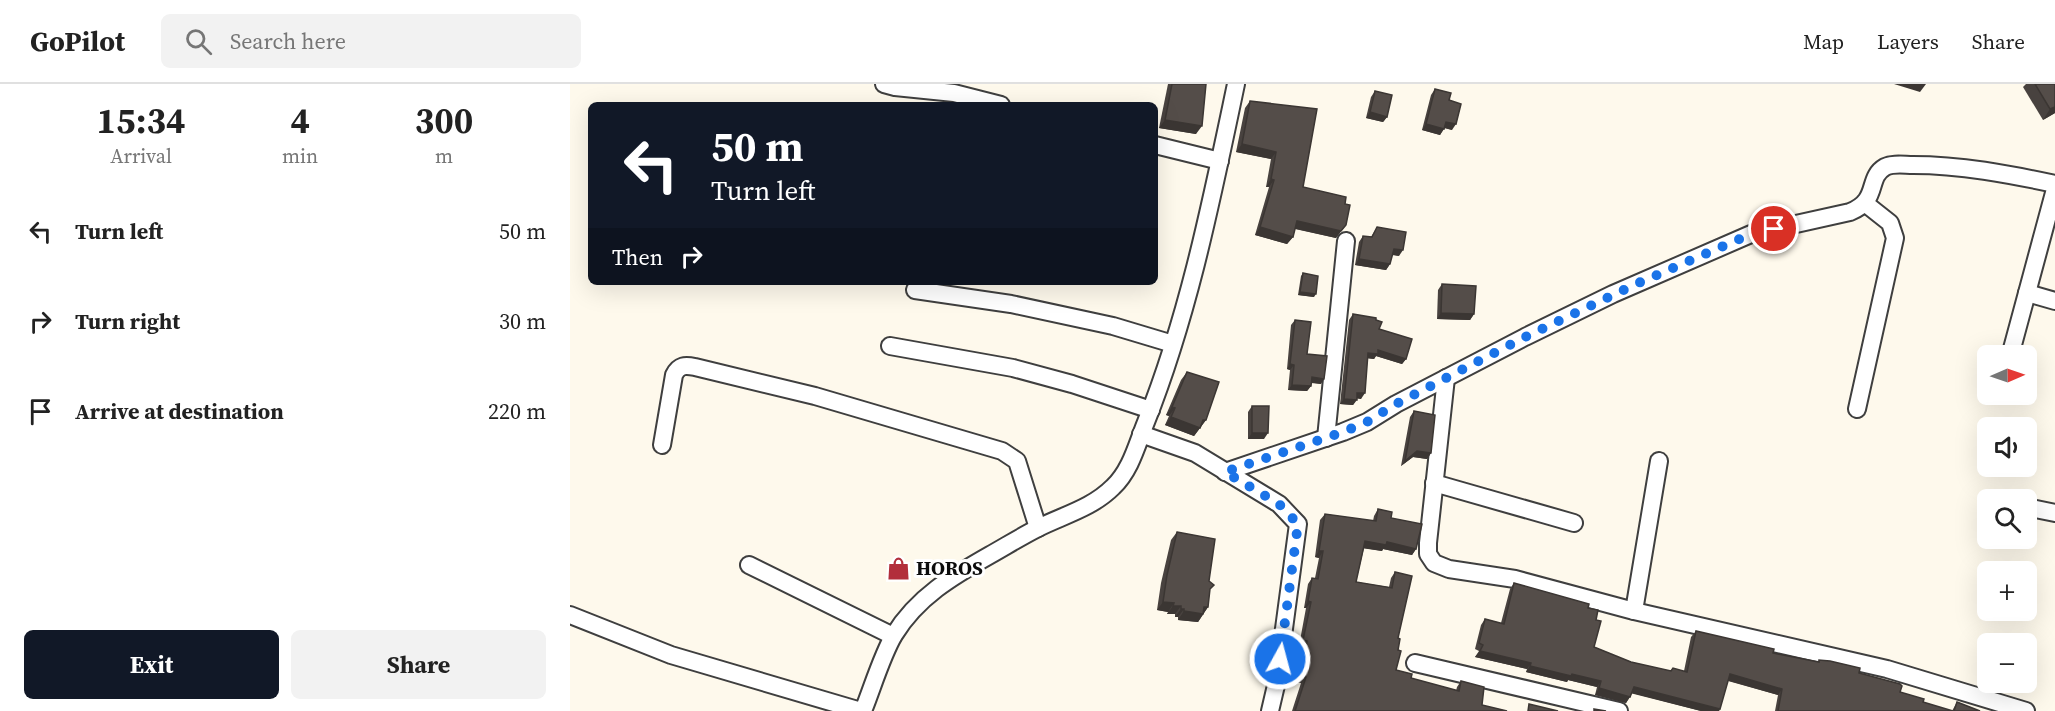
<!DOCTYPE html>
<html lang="en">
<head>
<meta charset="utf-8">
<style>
  :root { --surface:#fff; --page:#f2f2f2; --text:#222; --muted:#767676; --line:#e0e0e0; --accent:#111827 }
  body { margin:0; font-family:"Source Serif 4",serif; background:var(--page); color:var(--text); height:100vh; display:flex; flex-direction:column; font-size:22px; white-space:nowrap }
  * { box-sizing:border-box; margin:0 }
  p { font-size:20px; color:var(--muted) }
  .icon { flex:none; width:33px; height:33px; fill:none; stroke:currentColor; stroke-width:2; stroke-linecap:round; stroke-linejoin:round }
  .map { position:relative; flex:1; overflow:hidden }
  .side { display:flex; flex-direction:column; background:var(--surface); width:570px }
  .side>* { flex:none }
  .banner { position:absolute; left:18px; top:18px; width:570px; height:183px; border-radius:9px; box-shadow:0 6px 24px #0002; background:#111827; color:#fff; overflow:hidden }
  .needle { width:39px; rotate:88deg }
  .fabs { position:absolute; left:1407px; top:261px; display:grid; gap:12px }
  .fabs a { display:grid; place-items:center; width:60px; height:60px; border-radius:9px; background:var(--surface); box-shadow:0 6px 24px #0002; font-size:30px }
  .pin { position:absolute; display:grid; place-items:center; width:51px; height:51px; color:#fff; margin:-26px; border:3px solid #fff; border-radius:50%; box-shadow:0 2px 6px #0007 }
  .me { position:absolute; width:66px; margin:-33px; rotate:7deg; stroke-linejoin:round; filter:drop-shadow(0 0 4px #0008) }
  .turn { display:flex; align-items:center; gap:21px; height:126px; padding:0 24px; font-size:27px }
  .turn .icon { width:78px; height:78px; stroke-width:2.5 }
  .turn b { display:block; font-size:42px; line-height:51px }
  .then { display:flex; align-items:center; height:57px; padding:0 24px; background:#0003; gap:12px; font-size:22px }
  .eta { display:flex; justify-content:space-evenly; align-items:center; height:102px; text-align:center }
  .eta b { font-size:36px; font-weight:700; line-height:42px }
  .button { display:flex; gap:12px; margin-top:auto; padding:12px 24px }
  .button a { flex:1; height:69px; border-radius:9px; background:var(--accent); color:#fff; font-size:24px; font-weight:700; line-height:69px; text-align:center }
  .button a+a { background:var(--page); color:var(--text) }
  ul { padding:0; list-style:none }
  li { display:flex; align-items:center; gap:18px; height:90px; padding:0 24px }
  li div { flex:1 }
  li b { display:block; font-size:22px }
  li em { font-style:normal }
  header { display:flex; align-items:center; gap:36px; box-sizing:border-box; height:84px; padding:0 30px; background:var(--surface); border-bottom:2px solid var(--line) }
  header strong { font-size:28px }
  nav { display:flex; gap:33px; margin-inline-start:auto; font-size:21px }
  .search { width:420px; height:54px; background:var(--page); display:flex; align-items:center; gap:15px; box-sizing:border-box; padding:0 21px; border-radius:9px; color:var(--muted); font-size:22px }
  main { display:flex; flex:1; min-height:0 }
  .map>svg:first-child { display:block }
</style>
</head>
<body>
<header>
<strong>GoPilot</strong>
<div class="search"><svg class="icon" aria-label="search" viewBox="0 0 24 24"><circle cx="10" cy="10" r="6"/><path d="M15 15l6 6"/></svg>Search here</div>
<nav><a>Map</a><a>Layers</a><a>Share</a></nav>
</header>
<main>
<section class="side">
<div class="eta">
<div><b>15:34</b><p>Arrival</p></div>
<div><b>4</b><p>min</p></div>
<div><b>300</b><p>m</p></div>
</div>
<ul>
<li><svg class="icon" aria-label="left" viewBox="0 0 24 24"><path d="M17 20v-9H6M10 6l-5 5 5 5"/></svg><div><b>Turn left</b></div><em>50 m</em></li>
<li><svg class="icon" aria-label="right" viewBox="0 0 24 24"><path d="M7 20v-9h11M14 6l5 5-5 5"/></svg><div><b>Turn right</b></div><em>30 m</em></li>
<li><svg class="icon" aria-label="arrive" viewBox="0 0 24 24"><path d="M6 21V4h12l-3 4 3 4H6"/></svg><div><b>Arrive at destination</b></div><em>220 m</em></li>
</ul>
<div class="button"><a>Exit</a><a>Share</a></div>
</section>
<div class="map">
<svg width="1485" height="627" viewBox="0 0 1485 627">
  <rect width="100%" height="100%" fill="#fef9ec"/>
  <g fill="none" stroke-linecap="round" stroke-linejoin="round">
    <defs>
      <g id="minor">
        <path d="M314,0l11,3 59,6 47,12"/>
        <path d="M585,61l65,16"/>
        <path d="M345,206l96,14 102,22 60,18"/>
        <path d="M1457,209l28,8"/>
        <path d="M320,262l123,22 59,16 79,26"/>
        <path d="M1440,272l45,-167"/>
        <path d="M876,294l-18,165v11l6,9 15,6 66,10 119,32 253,58 139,42"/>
        <path d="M1287,325l38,-171 -5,-15 -24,-19"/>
        <path d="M571,350l54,19 84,51 19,20 -21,157 -7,30"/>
        <path d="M756,354l20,-197"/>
        <path d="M92,361l12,-70c5,-10 11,-10 21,-8l120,29 187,55 15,10 21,67"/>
        <path d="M655,388l118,-40 24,-10 29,-18 129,-67 88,-43 138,-60 99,-22c30,-12 16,-34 35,-45 8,-4 19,-2 28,-2 48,0 95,9 142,19"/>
        <path d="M864,399l140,40"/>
        <path d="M1421,415l4,1"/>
        <path d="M1456,423l29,6"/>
        <path d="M179,481l144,71"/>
        <path d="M1064,527l25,-150"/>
        <path d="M0,531l101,40 190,56"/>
        <path d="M845,579l204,48"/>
        <path d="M293,627c9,-22 19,-56 31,-76 23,-38 59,-59 96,-80 16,-9 32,-19 48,-27 26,-13 54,-20 75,-41 18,-17 24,-43 33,-65 43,-108 66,-224 90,-338"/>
      </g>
    </defs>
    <use href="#minor" stroke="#3f3f3f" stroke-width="20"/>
    <use href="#minor" stroke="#fff" stroke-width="16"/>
  </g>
  <g fill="#48423f">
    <path d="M598,0h38l-10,50 -37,-6z"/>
    <path d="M1456,0h29v29l-12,7 -20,-33z"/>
    <path d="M865,5l14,11 3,30 -8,-2 -4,7 -18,-5 9,-35z"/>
    <path d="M805,7l12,26 -4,5 -17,-4 5,-21z"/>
    <path d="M680,17l53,86 42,17 1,21 -10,13 -41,-9 -2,8 -6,7 -32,-9 14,-48h-3l5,-28 -35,-7 9,-44z"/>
    <path d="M807,143l22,29 -7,-1 -2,9 -4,6 -31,-5 4,-23 4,-6 8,1z"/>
    <path d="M733,189l11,24 -16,-2 3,-19z"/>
    <path d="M872,200l32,30 -4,6 -33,-1 1,-29z"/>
    <path d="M783,230l23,6 3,9 27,30 -4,5 -26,-8 -2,3 -6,-1 -7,41 -4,-1 -4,7 -13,-1 9,-84z"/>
    <path d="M725,236l12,34 14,30 -10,-1v3l-4,5 -19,-1 2,-20 -3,-1 4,-44z"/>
    <path d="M617,288l19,48 -12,16 -29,-11 4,-9 -3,-1 15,-35z"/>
    <path d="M682,322l12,33h-16v-27z"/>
    <path d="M844,327l17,42 -4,6 -14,-2 -12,9 9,-49z"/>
    <path d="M808,425l13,9 25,31 -4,6 -29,-6 -1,2 -18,-3 -8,34 33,5 2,-9 4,-6 3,66 -2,32 15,8 45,13 1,-4 4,-6 21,24 25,6h-215l9,-28h-4l6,-36 -4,-1 7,-38h-2l4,-24 4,-6h3l4,-20 -4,-1 5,-37 5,-6 48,7 1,-5z"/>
    <path d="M607,448l32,49v11l-1,15 -10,15 -20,-2v-3h-3v-3h-8l1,-2 -11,-2 4,-27 10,-43z"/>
    <path d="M944,499l74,25 8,12 -2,27 37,15 40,9h13l7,-34 5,-6 77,22 45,9 1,-2 40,13 64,29 29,9 5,-9 23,9h-205l3,-16 -50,-14 -9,30h-18l-69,-18 -6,10 -31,-8 2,-8 -29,-7 -1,2 -41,-10 1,-3 -52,-12 4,-6 -4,-2 6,-24 4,-6 16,4 9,-34z"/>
  </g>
  <g fill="#3b3633">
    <path d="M1324,0h32l-6,8z"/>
    <path d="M1485,23v6l-12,7 7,-11z"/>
    <path d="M800,28l17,5 -4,5 -17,-4z"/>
    <path d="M595,36l37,6 -6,8 -37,-6z"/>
    <path d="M876,38l10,2 -4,6 -10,-3z"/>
    <path d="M856,40l18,5 -4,6 -18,-5z"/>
    <path d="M672,60l34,8 -5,7 -35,-7z"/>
    <path d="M701,95l3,1 -5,7h-3z"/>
    <path d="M727,137l44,10 -5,7 -44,-10z"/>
    <path d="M690,143l33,10 -6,7 -32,-9z"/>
    <path d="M824,165l9,1 -4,6 -9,-2z"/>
    <path d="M789,175l31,5 -4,6 -31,-5z"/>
    <path d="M730,208l16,2 -2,3 -16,-2z"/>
    <path d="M871,229l33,1 -4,6 -33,-1z"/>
    <path d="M808,266l28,9 -4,5 -26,-8 -2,3 -10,-1 4,-5z"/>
    <path d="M720,280l4,1 -4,5 -3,-1z"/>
    <path d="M742,293l12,2 -3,5 -13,-2z"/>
    <path d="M722,301l19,1 -4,5 -19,-1z"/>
    <path d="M787,309h8l-4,6 -7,-1z"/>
    <path d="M774,315l13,1 -4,5 -13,-1z"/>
    <path d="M602,323l3,1 -6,8 -3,-1z"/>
    <path d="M601,333l32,3h3l-12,16 -29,-11z"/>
    <path d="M682,349h16l-4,6h-16z"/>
    <path d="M847,367l14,2 -4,6 -14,-2 -12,9 4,-5z"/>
    <path d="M795,457l22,1 29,7 -4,6 -29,-6 -1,2 -21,-3z"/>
    <path d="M749,467h4l-4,7 -4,-1z"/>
    <path d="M738,517l3,1 -5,6h-2z"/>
    <path d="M593,518l11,1 -6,9 -11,-2z"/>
    <path d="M603,522h8l-6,8h-8z"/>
    <path d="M634,523h4l-10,15 -20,-2 6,-9z"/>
    <path d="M611,525h3l-6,8h-3z"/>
    <path d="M733,556l4,1 -4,6 -4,-1z"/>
    <path d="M910,567l51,12 -4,6 -52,-12z"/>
    <path d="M960,582l42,8 29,7 -4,6 -29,-7 -1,2 -41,-10z"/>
    <path d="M1160,590l52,15 -4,6 -52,-15z"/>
    <path d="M731,592l5,1 -5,6h-4z"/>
    <path d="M1064,603l86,22 -1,2h-18l-71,-18z"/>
    <path d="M1029,604l31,9 -4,6 -31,-8z"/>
  </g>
  <g fill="#544d49" stroke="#3b3633" stroke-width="1.5">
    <path d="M602,0h34l-4,42 -37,-6z"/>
    <path d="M1465,0h20v23l-5,2z"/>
    <path d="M865,5l16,4 -2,7 12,4 -5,20 -10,-2 -2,7 -18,-5z"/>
    <path d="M805,7l17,4 -5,22 -17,-5z"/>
    <path d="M680,17l67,8 -14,78 43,10 -1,7 5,1 -4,20 -5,6 -44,-10 -4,16 -33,-10 14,-47 -3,-1 5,-27 -34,-8z"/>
    <path d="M807,143l29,5 -3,18 -9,-1 -4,15 -31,-5 4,-23 9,1z"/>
    <path d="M733,189l15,3 -2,18 -16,-2z"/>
    <path d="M872,200l34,2 -2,28 -33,-1z"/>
    <path d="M783,230l23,4v2l6,2 -3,7 33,10 -6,20 -28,-9v4l-10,-1 -3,40h-8v7l-13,-1z"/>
    <path d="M725,236l16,2 -4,32 20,2 -3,23 -12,-2 -1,9 -19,-1 2,-20 -4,-1z"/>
    <path d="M617,288l32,10 -13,38h-3l-3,8 -29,-11 4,-9 -3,-1z"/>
    <path d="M682,322h17l-1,27h-16z"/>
    <path d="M844,327l21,4 -4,38 -14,-2 -12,10z"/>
    <path d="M808,425l14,3 -1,6 31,6 -6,25 -29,-7 -1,3 -21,-4 -9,41 36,6 3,-16 17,4 -14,62 2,1 -2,11 3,1 -5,19 16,4 -1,4 48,13 2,-10 23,6 -2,18 25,6h-212l11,-34 -5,-1 6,-35 -4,-1 8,-38 -3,-1 4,-23 6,1 5,-28h-4l6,-37 51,7z"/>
    <path d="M607,448l38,7 -6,42 5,4 -4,4 -2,18h-4l-1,7 -19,-3v-2h-3v-3h-8l1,-3 -11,-1 4,-27z"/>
    <path d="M944,499l75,21 -1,4 10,2 -2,10 5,1 -7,26 37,15 40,9 2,-3 14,4 9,-41 78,18 -1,4 46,9v-2l11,1 30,7 -1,5 41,11 2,2 -2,6 24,7 -1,3 30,9h-175l4,-22 -52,-15 -10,35 -86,-22 -4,10 -31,-9 2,-7 -29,-7 -1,2 -41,-10 1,-3 -51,-12 3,-6 -4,-2 6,-24 19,5z"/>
    <path d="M1387,618l23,9h-26z"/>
    <path d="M959,620l29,7h-30z"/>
    <path d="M1024,625l12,2h-12z"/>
  </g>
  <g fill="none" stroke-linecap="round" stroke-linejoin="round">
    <path stroke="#1a73e8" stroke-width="10" stroke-dasharray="0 18" d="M710,575l18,-135 -19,-20 -54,-32 118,-40 24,-10 29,-18 129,-67 109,-52 117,-51 23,-5"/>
  </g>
  <defs>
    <symbol id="shop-bare" viewBox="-9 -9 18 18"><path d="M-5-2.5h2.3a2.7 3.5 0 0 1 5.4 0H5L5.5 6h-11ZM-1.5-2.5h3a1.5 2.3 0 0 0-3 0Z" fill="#b22e3b" stroke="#fff" stroke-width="2.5" paint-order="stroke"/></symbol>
  </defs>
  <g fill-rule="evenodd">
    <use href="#shop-bare" x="312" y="468" width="33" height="33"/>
  </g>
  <g text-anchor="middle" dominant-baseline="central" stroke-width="6" stroke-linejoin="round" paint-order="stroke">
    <g font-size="20" font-weight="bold" fill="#0c0c0c" stroke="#fff" text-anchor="start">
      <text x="346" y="484">HOROS</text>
    </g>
  </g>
</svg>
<div class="fabs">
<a><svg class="needle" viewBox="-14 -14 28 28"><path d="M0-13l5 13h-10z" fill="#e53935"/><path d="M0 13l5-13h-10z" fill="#767676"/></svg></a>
<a><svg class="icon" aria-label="sound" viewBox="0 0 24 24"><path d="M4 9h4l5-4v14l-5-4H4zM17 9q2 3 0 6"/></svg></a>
<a><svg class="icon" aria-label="search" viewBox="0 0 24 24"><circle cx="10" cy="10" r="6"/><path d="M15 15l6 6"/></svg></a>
<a>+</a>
<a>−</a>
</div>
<div class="pin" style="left:1204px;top:145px;background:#d93025"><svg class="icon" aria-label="arrive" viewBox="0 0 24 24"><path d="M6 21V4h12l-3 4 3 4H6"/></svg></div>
<svg class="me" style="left:710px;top:575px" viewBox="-20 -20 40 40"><circle r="17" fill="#1a73e8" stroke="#fff" stroke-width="3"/><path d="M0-11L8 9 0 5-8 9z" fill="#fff"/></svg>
<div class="banner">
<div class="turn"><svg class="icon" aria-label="left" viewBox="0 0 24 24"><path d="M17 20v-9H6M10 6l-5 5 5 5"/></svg><div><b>50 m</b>Turn left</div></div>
<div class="then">Then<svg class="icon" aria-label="right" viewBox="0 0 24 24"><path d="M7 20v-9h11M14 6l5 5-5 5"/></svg></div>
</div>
</div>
</main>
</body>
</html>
